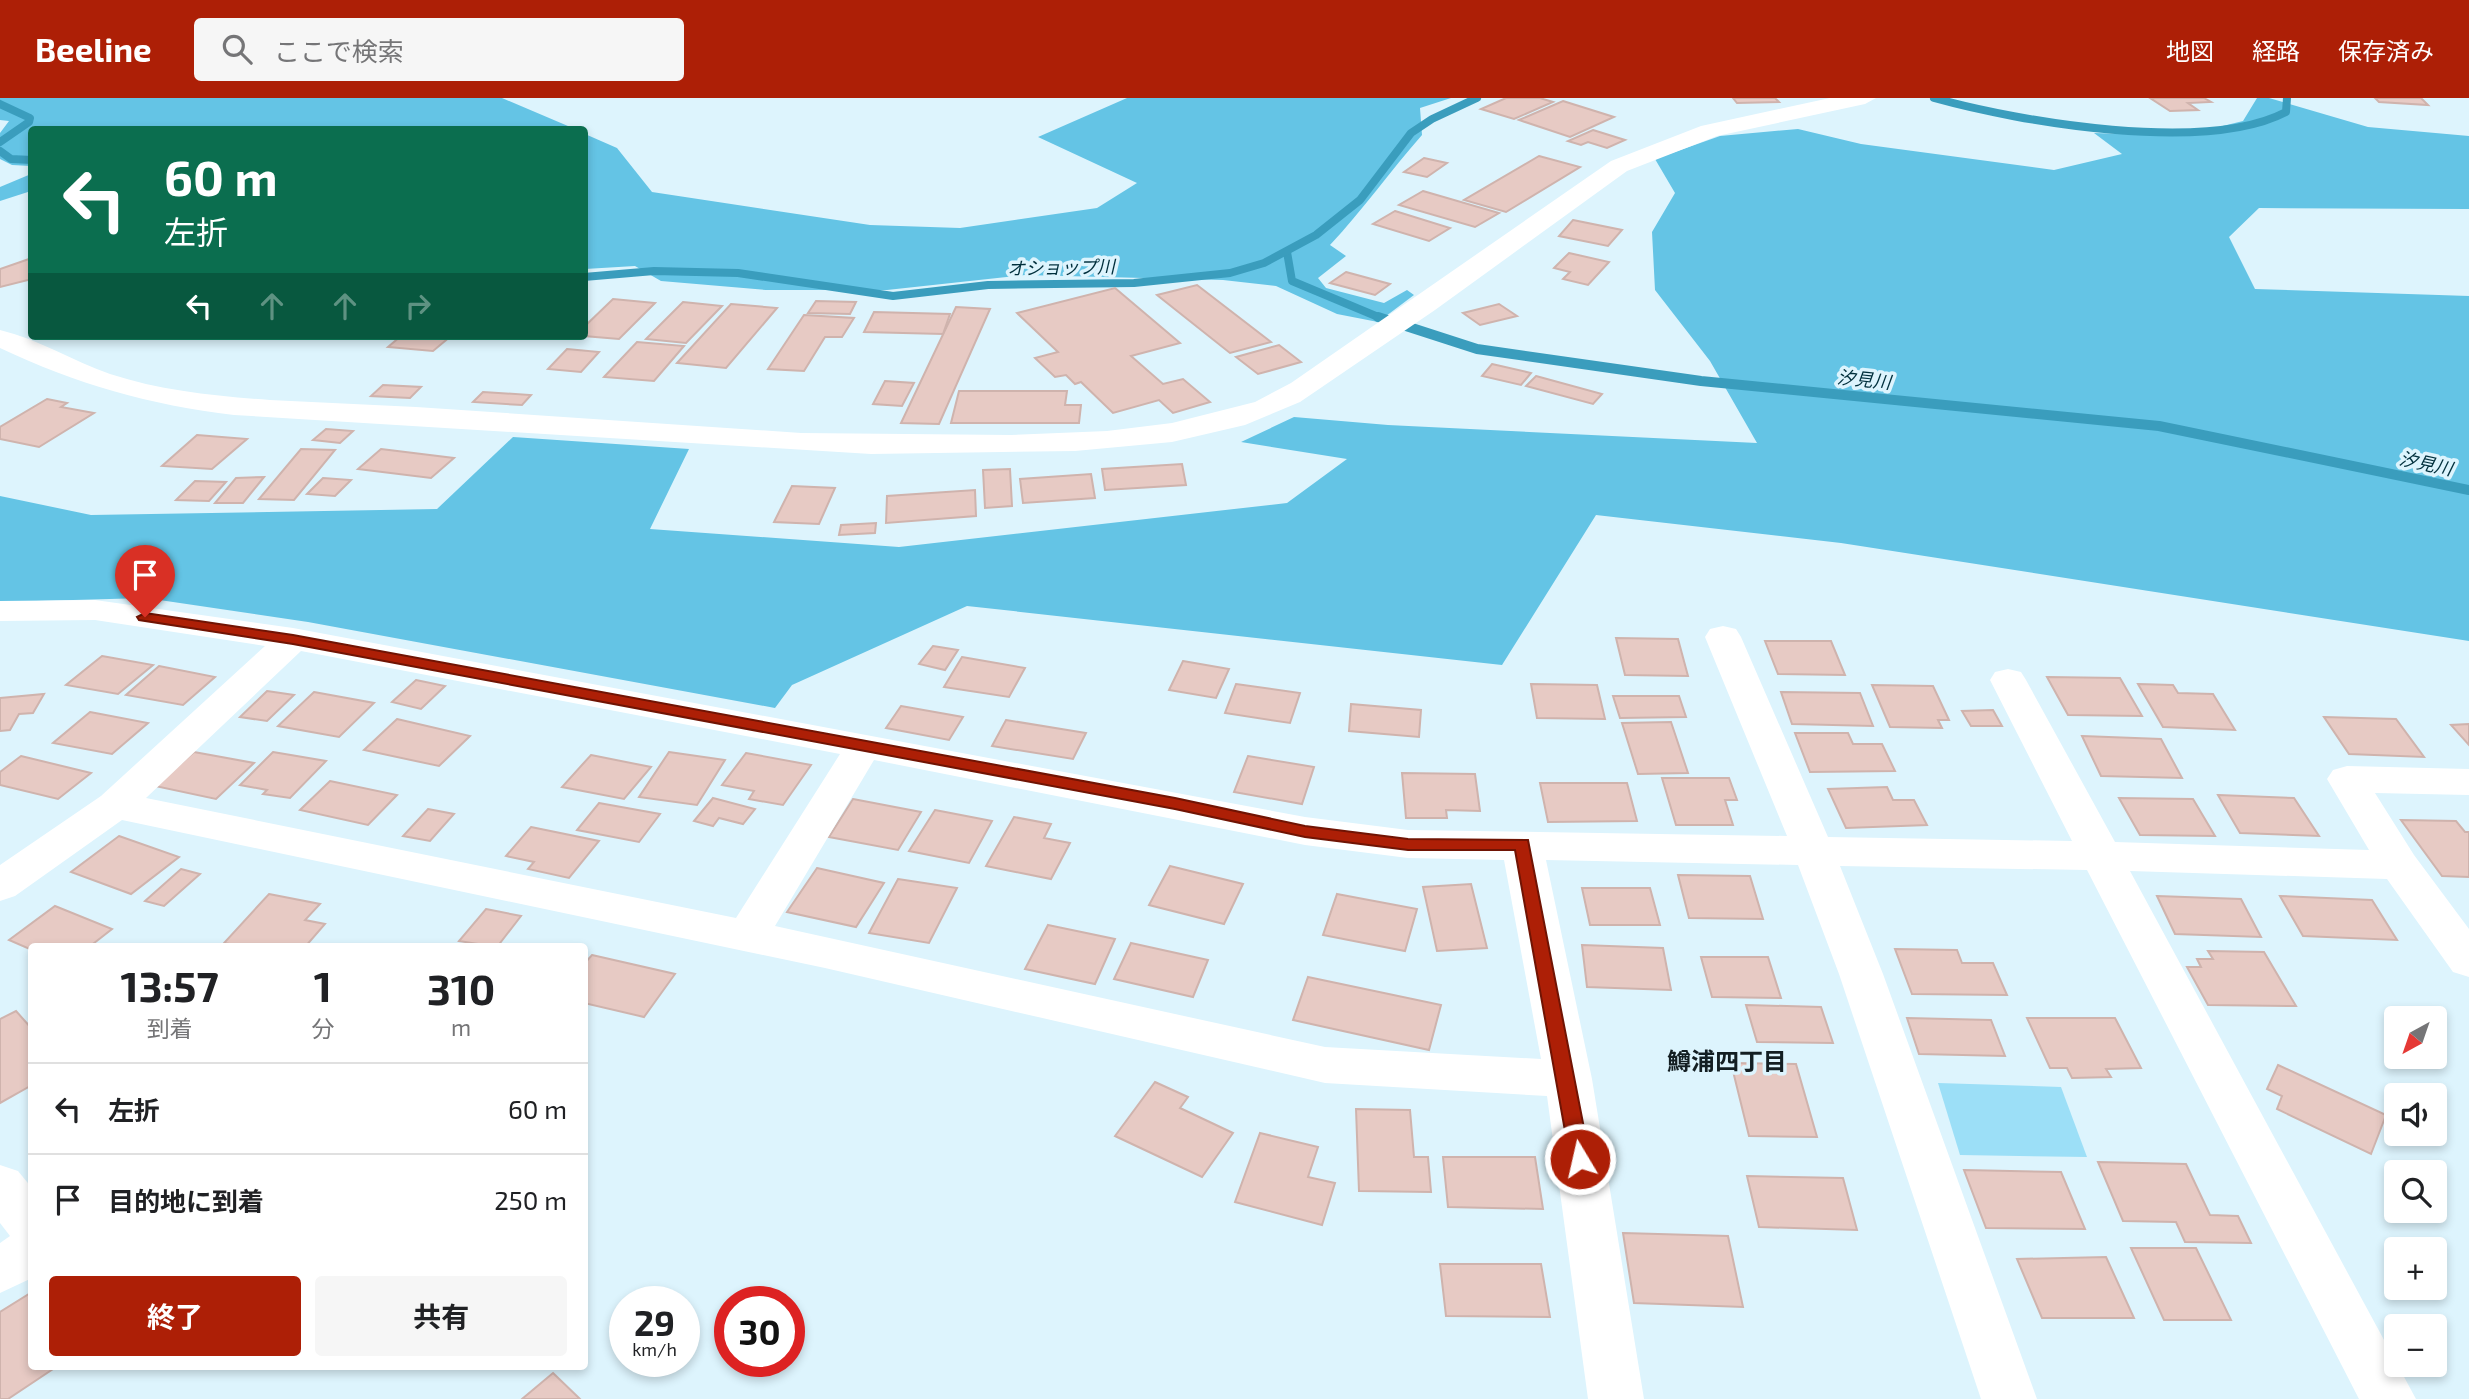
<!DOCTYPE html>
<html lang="ja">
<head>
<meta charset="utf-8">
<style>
  :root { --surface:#fff; --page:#f6f6f6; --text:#202124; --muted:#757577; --line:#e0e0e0; --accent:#ad1f06 }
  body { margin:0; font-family:"Exo 2","Noto Sans JP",sans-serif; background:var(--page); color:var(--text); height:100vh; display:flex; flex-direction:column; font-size:26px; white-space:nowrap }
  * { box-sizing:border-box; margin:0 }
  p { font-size:23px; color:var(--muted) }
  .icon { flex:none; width:38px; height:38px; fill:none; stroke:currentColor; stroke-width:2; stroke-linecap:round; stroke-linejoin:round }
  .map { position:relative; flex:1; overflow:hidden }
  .sheet { position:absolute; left:28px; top:845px; width:560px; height:427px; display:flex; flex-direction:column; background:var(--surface); border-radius:7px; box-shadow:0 4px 10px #0003 }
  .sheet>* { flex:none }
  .banner { position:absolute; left:28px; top:28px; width:560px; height:214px; border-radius:7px; box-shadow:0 4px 10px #0003; background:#0b6e4f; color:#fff; overflow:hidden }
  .needle { width:46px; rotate:220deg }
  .buttons { position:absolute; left:2384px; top:908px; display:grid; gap:14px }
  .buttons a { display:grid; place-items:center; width:63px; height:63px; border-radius:7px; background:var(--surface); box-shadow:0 4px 10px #0003; font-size:35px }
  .speed { position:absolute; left:609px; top:1188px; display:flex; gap:14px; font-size:35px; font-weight:700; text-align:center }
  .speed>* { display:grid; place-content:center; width:91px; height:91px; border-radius:50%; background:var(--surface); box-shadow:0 4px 10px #0003; line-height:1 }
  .speed small { font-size:18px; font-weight:400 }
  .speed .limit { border:10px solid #d22; background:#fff; color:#111 }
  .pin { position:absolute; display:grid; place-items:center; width:60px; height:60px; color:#fff; margin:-72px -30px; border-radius:50% 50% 50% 0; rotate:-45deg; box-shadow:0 0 7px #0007 }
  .pin .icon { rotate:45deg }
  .me { position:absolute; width:77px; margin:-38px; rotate:351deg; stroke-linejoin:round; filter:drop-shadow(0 0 5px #0008) }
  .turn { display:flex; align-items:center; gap:24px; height:147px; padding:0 21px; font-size:32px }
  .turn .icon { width:91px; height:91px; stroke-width:2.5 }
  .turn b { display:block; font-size:49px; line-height:60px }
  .lanes { display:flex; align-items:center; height:66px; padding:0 21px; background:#0003; justify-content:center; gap:35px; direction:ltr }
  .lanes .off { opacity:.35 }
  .eta { display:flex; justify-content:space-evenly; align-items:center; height:119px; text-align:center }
  .eta b { font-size:42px; font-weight:700; line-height:49px }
  .button { display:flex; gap:14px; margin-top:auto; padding:14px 21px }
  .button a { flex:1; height:80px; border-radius:7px; background:var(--accent); color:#fff; font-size:28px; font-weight:700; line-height:80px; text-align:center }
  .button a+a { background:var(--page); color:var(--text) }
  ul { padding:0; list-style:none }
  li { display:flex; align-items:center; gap:21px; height:91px; padding:0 21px; border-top:2px solid var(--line) }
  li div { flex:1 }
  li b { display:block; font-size:26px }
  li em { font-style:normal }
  header { display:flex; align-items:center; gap:42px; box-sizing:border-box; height:98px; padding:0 35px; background:var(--accent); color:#fff }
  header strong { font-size:33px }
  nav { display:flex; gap:38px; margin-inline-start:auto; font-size:24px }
  .search { width:490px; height:63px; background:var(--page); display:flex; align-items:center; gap:18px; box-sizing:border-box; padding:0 24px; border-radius:7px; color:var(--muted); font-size:26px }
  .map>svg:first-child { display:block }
</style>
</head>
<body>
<header>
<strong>Beeline</strong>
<div class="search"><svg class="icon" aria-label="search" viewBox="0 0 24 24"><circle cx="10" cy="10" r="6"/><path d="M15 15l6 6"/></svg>ここで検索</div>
<nav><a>地図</a><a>経路</a><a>保存済み</a></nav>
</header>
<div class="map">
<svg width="2469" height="1301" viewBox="0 0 2469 1301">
  <rect width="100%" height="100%" fill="#ddf4fd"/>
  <path fill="#9cdff7" d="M1938,985l123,4 26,70 -127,-2z"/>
  <g fill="#64c4e5">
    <path d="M0,0h502l73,31 -543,1 -1,36 -19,-1 -12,-6v-26l9,-12 -9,-1z"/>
    <path d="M1127,0h324l-31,10 2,27c-32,36 -59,75 -92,110l16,11 -28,22 8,10 58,15 23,-13 7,5 -36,27 -41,-8 -61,-28 -53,-6 -198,-5 -138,15h-121l-105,-9 -26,-15 -50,3v-135l32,14 35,44 218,33 90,3 137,-20 40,-25 -99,-46z"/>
    <path d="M2257,0h12l99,29 101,9v73l-210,-1 -30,29 26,52 214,7v345l-628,-98 -245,-28 -94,150 -535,-59 -175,79 -17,23 -467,-86 -162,-24 -146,4v-106l91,19 346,-6 76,-72 176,12 -39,80 249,18 388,-44 60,-44 -106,-17 53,-25 94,8 369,18 -47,-82 -55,-71 -3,-58 23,-39 -20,-34 65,-23 78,-7 63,15 193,26 68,-16 -28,-21 88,3 61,-15z"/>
    <path d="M31,76v17l-31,10v-14z"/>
  </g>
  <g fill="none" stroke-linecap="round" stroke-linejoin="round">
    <g stroke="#3a9dbd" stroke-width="8">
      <path d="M1934,0c86,24 272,56 352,14l1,-14"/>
      <path d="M0,6l30,14 -1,4 -29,20"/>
      <path d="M0,53l11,8 21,1"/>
      <path d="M1287,154l5,29 91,38"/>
      <path d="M584,179l70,-6 84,2 155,23 95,-11 146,-2 96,-10 34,-10 52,-28 44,-35 51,-67 21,-14 45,-21"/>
    </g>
    <path stroke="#3a9dbd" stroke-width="10" d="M1378,219l99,32 224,32 458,45 310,64"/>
  </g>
  <g fill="#e7cac4" stroke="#cfb3ad" stroke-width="2">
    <path d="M1506,0h34l13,4 -39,17 -33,-10z"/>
    <path d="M1733,0h42l4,4 -42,1z"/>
    <path d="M2150,0h54l7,4 -23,1 10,7 -28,1z"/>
    <path d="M2375,0h46l7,7 -49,-3z"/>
    <path d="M1563,3l51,16 -44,20 -51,-17z"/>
    <path d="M1593,32l32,10 -18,8 -19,-6 -7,3 -13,-4z"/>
    <path d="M1539,58l41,11 -74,45 -42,-12z"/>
    <path d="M1424,60l23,5 -20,14 -23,-5z"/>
    <path d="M1423,93l76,22 -24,14 -76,-22z"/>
    <path d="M1395,113l55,17 -21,13 -56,-17z"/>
    <path d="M1573,122l49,10 -14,16 -49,-10z"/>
    <path d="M1569,155l40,9 -21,23 -25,-6 7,-7 -16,-4z"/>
    <path d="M32,160v21l-32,8v-18z"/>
    <path d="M1346,174l44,12 -15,11 -45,-12z"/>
    <path d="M1197,187l74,57 -41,11 -73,-58z"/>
    <path d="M1115,190l65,55 -49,13 32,28 20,-5 27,23 -37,11 -14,-13 -46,13 -32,-31 -6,2 -9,-9 -11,2 -20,-19 23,-6 -41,-39z"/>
    <path d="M613,201l42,4 -36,36 -35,-3v-9z"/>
    <path d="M816,203l40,1 -6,12 -42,-1z"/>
    <path d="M683,204l39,4 -36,37 -40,-4z"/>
    <path d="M731,206l46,4 -51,60 -49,-5z"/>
    <path d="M1499,206l18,12 -37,9 -17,-12z"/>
    <path d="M956,209l34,2 -51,115 -38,-1z"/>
    <path d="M874,214l76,2 -7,20 -79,-2z"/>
    <path d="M804,217l50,3 -12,19h-17l-21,34 -36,-2z"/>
    <path d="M401,238h50l-18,15 -45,-4z"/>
    <path d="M637,244l47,4 -30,35 -50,-4z"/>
    <path d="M1279,247l22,17 -43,12 -22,-17z"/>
    <path d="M567,251l32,3 -18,20 -33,-3z"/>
    <path d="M1492,266l39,9 -10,12 -39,-9z"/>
    <path d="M1536,278l66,18 -9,10 -67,-18z"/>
    <path d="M885,283l29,2 -12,23 -29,-2z"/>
    <path d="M383,287l38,2 -11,11 -39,-2z"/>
    <path d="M959,293h108l-2,14h16l-2,18h-128z"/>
    <path d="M483,294l48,3 -9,10 -49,-3z"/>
    <path d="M47,301l20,4 -6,4 33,6 -55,34 -39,-8v-12z"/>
    <path d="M326,331l27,2 -13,12 -27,-3z"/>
    <path d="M197,337l50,4 -35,30 -50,-3z"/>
    <path d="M301,351l34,1 -41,50 -35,-1z"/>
    <path d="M381,351l73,9 -23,20 -73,-9z"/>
    <path d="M1182,366l4,21 -81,5 -3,-21z"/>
    <path d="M1010,371l2,37 -27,2 -2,-38z"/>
    <path d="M1091,376l4,24 -72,5 -3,-24z"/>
    <path d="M264,379l-21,26h-28l21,-25z"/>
    <path d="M323,380l28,2 -16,16 -28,-2z"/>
    <path d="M195,383l31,1 -17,19 -33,-1z"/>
    <path d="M792,388l43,2 -16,36 -45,-2z"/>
    <path d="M975,392l1,26 -90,7 1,-27z"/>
    <path d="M876,425l-1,10 -36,2 2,-10z"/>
    <path d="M1616,540l62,1 10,37 -63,-1z"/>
    <path d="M1765,543h66l14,34 -67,-1z"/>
    <path d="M933,548l25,4 -13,20 -26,-6z"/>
    <path d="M102,558l51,9 -35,29 -52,-9z"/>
    <path d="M962,559l63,11 -16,29 -65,-10z"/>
    <path d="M1183,563l46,8 -13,29 -47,-8z"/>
    <path d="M159,568l56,11 -32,28 -57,-10z"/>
    <path d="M2047,579l73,1 22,38 -74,-1z"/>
    <path d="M416,582l29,6 -24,23 -29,-7z"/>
    <path d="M1236,586l64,9 -10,30 -65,-10z"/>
    <path d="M1531,586l66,1 8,34 -68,-1z"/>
    <path d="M2138,586l35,1 5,8 35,1 22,36 -72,-3z"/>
    <path d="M1872,587l61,1 16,34h-11l4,8 -52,-1z"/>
    <path d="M267,593l27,4 -27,26 -27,-4z"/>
    <path d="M314,594l60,11 -35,34 -61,-11z"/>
    <path d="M1781,594l79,1 13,33 -81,-2z"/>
    <path d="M44,596l-11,19 -14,1 -9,16 -10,1v-33z"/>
    <path d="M1613,598h66l7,21 -66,1z"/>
    <path d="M1351,606l70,6 -2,27 -70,-6z"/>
    <path d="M901,608l62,11 -14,23 -63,-12z"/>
    <path d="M1993,612l9,16h-31l-9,-15z"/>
    <path d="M90,614l58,11 -36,31 -59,-11z"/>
    <path d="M2324,619l72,2 28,38 -75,-3z"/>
    <path d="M397,621l73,17 -31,30 -75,-16z"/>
    <path d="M1006,622l80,13 -13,26 -81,-13z"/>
    <path d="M1671,624l17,51 -50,1 -16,-51z"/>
    <path d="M2469,626v21l-18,-20z"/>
    <path d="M1795,635h53l5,11h29l13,27 -85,1z"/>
    <path d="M2082,638l79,3 21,39 -81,-2z"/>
    <path d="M194,654l60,11 -38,36 -61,-13z"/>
    <path d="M273,654l53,9 -36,37 -27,-4 4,-4 -27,-5z"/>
    <path d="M669,654l56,8 -28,45 -58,-8z"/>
    <path d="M746,655l65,12 -28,40 -34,-6 5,-8 -32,-6z"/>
    <path d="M591,657l60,12 -27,32 -62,-12z"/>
    <path d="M21,658l70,17 -33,26 -58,-14v-13z"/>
    <path d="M1248,658l66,11 -12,37 -68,-12z"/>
    <path d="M1402,675l73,1 5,37 -34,-1 1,8h-41z"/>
    <path d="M1662,680h67l8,22h-12l8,25h-57z"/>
    <path d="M330,683l67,14 -29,30 -68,-15z"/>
    <path d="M1540,685h87l10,38 -89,1z"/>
    <path d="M1887,689l6,13h21l13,25 -81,3 -18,-39z"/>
    <path d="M2218,697l76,3 25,38 -79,-3z"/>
    <path d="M713,700l42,11 -12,15 -24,-6 -6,8 -19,-5z"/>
    <path d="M2119,700l74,1 22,37 -75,-1z"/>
    <path d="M853,701l68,13 -23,38 -69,-13z"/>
    <path d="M599,705l61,11 -21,28 -62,-12z"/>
    <path d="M428,711l26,5 -24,27 -27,-5z"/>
    <path d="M935,712l57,11 -23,42 -60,-12z"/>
    <path d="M1014,719l37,7 -7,14 26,5 -19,36 -65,-13z"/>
    <path d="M2401,722l55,1 9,11h4v45l-27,-1z"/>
    <path d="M531,729l68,14 -30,37 -41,-9 6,-7 -28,-6z"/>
    <path d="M119,738l60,21 -48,37 -60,-22z"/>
    <path d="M1170,768l73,18 -19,40 -75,-19z"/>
    <path d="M817,770l67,15 -28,44 -69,-15z"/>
    <path d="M181,771l19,5 -36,32 -19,-5z"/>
    <path d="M1678,777l72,1 13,43 -74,-1z"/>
    <path d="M898,781l59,9 -28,55 -60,-10z"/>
    <path d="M1471,786l16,64 -50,3 -14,-64z"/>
    <path d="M1582,790h68l10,37h-70z"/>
    <path d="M269,796l51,10 -15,16 20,4 -20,23h-61l-20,-4z"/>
    <path d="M1337,796l80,15 -12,42 -82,-16z"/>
    <path d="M2157,798l84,3 20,38 -86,-3z"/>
    <path d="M2280,798l92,4 25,40 -94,-4z"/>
    <path d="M55,808l57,23 -23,18h-57v3l-23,-10z"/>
    <path d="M486,811l35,7 -24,31 -38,-6z"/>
    <path d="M1048,827l67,14 -20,45 -70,-15z"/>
    <path d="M1131,845l77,17 -15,37 -79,-18z"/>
    <path d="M1582,847l81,3 8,42 -84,-3z"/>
    <path d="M1895,851l62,1 5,13h31l14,32 -95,-1z"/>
    <path d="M2208,853l56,1 32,54 -88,-1 -21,-38h14l-4,-8h16z"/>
    <path d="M592,857l83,19 -31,43 -60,-14v-39z"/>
    <path d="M1701,859h67l13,41 -69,-1z"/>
    <path d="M1308,879l133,28 -12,45 -136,-30z"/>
    <path d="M1746,907l75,2 12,36 -76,-1z"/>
    <path d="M16,913l16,18v56l-32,18v-84z"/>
    <path d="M1907,920l84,2 14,36 -86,-2z"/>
    <path d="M2027,920h88l26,50 -35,1 5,8 -39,1 -5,-10h-17z"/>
    <path d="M1731,965l65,1 21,73 -68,-1z"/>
    <path d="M2278,967l108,50 -15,39 -94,-45 5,-13 -15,-7z"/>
    <path d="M1155,984l33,15 -8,11 53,25 -31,44 -87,-41z"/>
    <path d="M1356,1011l54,1 4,47h14l3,35 -72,-1z"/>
    <path d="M1260,1035l58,14 -10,30 27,6 -13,42 -87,-23z"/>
    <path d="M1443,1059h92l8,52 -95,-2z"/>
    <path d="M2098,1064l88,2 24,51 28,1 13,27 -66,-1 -9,-20 -53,-1z"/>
    <path d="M1964,1072l97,2 24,57 -99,-1z"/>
    <path d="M1747,1078l96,2 14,52 -98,-3z"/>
    <path d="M1623,1135l105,3 15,71 -109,-4z"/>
    <path d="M2131,1150h65l35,72h-67z"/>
    <path d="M2106,1159l28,61h-92l-25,-59z"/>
    <path d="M1440,1166h101l9,53 -104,-1z"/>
    <path d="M32,1194v75h24l-48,32h-8v-87z"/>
    <path d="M553,1275l27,26h-58z"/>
  </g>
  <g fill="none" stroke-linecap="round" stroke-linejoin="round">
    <g fill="#fff" fill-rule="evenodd">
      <path d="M1830,0h46l-11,6 -148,32 -90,35 -192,139 -135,92 -55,23 -73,17 -97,9 -204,3 -637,-39c-84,-10 -158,-31 -234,-67v-18c38,9 73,31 110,44 52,17 106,22 160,26l146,7 385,26 210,2 96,-4 65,-8 83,-21 36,-19 320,-222 90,-35z"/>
      <path d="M95,502l198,28 1012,189 103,13 379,6 -82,-199 5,-8 13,-3 13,3 5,8 87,200 244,4 -82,-161 5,-8 13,-3 13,3 5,8 89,162 254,8 -42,-71 6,-9 14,-4 122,3v26l-94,-2 39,62 55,74v48l-16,-5 -66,-93 -257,-8 286,528h-57l-272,-529 -247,-4 43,108 154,425h-56l-142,-425 -41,-109 -252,-5 46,219 52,320h-56l-41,-303 -222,-13 -500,-115 -703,-148 -107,76 -15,5v-36l101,-69 164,-150 -170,-26 -95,1v-20zM301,553l539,103 -104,164 -590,-120zM874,662l431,85 103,13 96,2 37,199 -216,-12 -550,-121z"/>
      <path d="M0,1067l18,6 14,17v90l-32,15v-50l10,-7 -10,-13z"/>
    </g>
  </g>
  <path fill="#ad1f06" stroke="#701404" stroke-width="2" d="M145,515l148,22 882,163 130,28 103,13 120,1 62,319 -3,6 -7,3 -7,-3 -3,-6 -55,-309h-107l-103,-13 -130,-28 -882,-165 -154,-24 -2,-3z"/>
  <g text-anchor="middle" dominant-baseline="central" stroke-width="7" stroke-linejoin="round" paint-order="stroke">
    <g font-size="18" font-style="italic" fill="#002f3c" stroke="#ddf4fd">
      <text transform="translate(1061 169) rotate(-1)">オショップ川</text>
      <text transform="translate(1864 281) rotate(6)">汐見川</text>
      <text transform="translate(2426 365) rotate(12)">汐見川</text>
    </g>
    <g font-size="24" font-weight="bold" fill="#131e22" stroke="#ddf4fd">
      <text x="1727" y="962">鱒浦四丁目</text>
    </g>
  </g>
</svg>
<div class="buttons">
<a><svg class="needle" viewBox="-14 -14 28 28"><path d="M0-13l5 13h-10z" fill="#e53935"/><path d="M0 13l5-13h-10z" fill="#757577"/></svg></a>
<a><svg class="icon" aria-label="sound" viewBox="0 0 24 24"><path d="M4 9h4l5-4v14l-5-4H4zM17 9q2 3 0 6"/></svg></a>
<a><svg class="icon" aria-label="search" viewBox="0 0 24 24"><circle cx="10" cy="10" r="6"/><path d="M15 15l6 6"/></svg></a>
<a>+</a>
<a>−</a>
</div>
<div class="speed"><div>29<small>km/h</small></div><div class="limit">30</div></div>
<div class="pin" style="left:145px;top:519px;background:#d93025"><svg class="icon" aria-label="arrive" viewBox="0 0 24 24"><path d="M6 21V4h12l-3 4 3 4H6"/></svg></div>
<svg class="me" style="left:1580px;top:1061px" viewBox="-20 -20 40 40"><circle r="17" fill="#ad1f06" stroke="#fff" stroke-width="3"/><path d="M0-11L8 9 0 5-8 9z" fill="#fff"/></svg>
<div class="banner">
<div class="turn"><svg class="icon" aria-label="left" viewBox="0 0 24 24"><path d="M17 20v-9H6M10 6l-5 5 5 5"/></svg><div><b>60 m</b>左折</div></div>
<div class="lanes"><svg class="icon" aria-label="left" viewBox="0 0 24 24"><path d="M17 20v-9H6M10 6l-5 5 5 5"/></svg><svg class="icon off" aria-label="ahead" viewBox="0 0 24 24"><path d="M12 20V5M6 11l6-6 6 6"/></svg><svg class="icon off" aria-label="ahead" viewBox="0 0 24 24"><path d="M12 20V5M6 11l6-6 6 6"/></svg><svg class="icon off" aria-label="right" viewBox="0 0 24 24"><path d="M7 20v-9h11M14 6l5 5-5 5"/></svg></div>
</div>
<section class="sheet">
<div class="eta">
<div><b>13:57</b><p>到着</p></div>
<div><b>1</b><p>分</p></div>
<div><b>310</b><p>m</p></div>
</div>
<ul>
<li><svg class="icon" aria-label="left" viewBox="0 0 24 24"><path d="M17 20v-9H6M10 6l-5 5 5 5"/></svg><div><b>左折</b></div><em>60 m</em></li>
<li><svg class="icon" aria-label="arrive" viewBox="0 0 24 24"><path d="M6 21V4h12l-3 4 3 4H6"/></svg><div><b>目的地に到着</b></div><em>250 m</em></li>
</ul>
<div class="button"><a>終了</a><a>共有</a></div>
</section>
</div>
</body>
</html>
